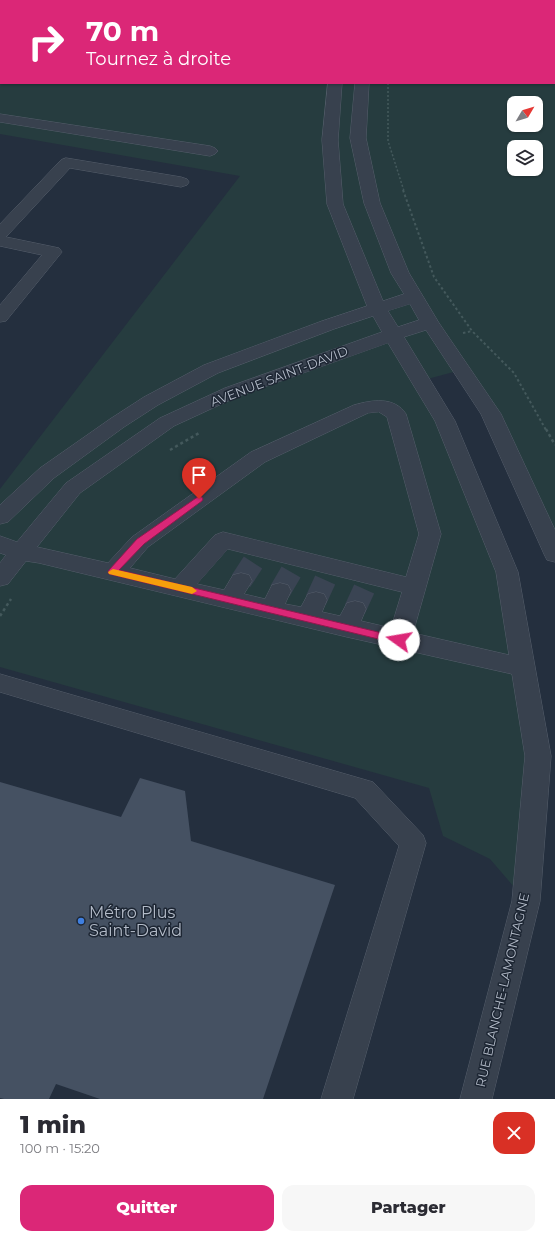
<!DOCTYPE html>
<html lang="fr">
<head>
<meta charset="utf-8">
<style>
  :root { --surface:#fff; --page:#f7f7f7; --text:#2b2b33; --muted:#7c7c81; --accent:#db2777 }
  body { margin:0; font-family:Montserrat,sans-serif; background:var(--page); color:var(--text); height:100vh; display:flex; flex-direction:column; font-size:15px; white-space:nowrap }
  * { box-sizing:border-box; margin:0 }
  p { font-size:13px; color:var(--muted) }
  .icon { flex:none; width:22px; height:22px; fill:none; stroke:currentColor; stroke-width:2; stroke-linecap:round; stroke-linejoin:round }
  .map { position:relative; height:1099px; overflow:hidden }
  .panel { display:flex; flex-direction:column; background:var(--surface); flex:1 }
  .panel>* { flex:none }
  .hud { position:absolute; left:0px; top:0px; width:555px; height:84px; box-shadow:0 1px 3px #0004; background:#db2777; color:#fff; overflow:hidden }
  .needle { width:26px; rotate:52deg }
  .buttons { position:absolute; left:507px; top:96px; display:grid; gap:8px }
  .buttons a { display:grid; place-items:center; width:36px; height:36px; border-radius:8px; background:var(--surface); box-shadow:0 1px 3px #0004; font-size:20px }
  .pin { position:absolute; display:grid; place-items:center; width:34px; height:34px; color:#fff; margin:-41px -17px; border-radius:50% 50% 50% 0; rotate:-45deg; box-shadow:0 0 4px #0007 }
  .pin .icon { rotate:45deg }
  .me { position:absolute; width:44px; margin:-22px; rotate:283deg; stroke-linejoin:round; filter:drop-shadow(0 0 3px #0008) }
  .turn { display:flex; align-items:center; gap:14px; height:84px; padding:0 20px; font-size:18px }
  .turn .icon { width:52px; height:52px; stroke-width:2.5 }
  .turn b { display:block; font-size:28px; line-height:34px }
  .round { display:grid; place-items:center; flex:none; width:42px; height:42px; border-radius:12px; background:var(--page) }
  .head { display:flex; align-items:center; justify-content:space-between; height:68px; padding:0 20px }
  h1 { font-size:24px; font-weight:800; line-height:30px }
  .primary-button { display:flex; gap:8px; margin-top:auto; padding:8px 20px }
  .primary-button a { flex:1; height:46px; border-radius:12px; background:var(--accent); color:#fff; font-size:16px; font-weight:800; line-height:46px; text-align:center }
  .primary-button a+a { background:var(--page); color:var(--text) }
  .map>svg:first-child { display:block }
</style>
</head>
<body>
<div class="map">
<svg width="555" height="1099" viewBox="0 0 555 1099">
  <rect width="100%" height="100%" fill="#242f3e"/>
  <path fill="#263c3f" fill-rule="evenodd" d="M0,0h555v554l-94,-184 -41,11 87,191 31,184 -12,145 -36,-42 -47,-23 -14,-48 -429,-121v-178l240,-313 -240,-42zM1,1h553v82h-553zM514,103h22v22h-22zM514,147h22v22h-22z"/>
  <path fill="#455162" d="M140,778l45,13 6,50 144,44 -72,214h-163l-44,-15 -7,15h-45l-4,-1v-316l121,35z"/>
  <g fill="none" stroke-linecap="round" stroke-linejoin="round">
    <g stroke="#3a4453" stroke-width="22" stroke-dasharray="22 11" stroke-linecap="butt">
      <path d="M241,581l15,-23"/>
      <path d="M280,591l14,-24"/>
      <path d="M316,600l11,-24"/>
      <path d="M355,609l11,-24"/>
    </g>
    <defs>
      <g id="minor">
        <rect x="394" y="0" width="12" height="1"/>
        <path d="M328,83h14l-4,57 5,64 40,97 21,-7 -13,-21 -27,-70 -14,-65 5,-55h14l-3,55 14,65 29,70 30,50 62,91 54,116v32l-8,-2 -3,-6 -63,-140 -55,-84 -22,7 51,84 63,151 33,184 -11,145 -48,198h-32l52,-198 13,-145 -13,-82 -165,-37 -308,-74 -13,-2 -18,23 -8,2v-23l6,-8 -6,-2v-17l17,6 49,-59 94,-65 65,-30 157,-56 -9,-16 -39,13 -116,44 -60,32 -34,22 -70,51 -46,44 -8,2v-19l40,-37 70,-49 34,-22 60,-32 118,-44 45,-15 -40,-102 -5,-64zM410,304l9,16 -21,7 -10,-16zM388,343l47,78 61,151 13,83 -96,-22 28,-99 -35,-120c-12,-18 -34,-14 -52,-9l-103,47 -119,85 -24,26 -71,-16 43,-54 94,-67 65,-30zM379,412l8,5 32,117 -13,43 -183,-45 -8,3 -40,44 -45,-11 18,-21 117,-85 103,-49zM228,549l174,43 -11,36 -30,-7 5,-12 -3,-6 -8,-2 -8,2 -7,13 -18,-4 5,-12 -3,-6 -8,-2 -8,2 -7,13 -16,-3 6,-13 -3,-6 -8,-2 -8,2 -7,14 -21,-5 8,-13 -3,-6 -8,-2 -8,2 -9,15 -27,-6z"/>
        <path d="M0,114l210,32 5,2 3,3 -3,3 -5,2 -210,-34z"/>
        <path d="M66,158l115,19 6,2 2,3 -2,3 -6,2 -111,-19 -64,69 53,11 3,4 -56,69 -6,1v-17l42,-50 -42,-9v-22l61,-64z"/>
        <path d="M0,674l373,108 50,53 3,8 -73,256h-32l78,-253 -44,-48 -355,-106z"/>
      </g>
    </defs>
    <use href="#minor" stroke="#565f6c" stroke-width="1"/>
    <path stroke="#44595c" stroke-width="1.5" stroke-dasharray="2 2" stroke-linecap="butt" d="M388,83v58l16,50"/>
    <g stroke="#44595c" stroke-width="2" stroke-dasharray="2.5 2.5" stroke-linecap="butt">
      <path d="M403,190l31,87 38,54 42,42 32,57"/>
      <path d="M463,333l9,-2"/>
    </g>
    <g stroke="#44595c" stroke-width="2.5" stroke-dasharray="3 3" stroke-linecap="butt">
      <path d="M546,429l9,16"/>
      <path d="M170,450l29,-17"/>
      <path d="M0,616l11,-17"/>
    </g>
    <use href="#minor" fill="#38414e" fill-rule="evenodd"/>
  </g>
  <path fill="#db2777" stroke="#8e194d" d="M199,496l3,1 1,2 -1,2 -58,43 -25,26 280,67 4,1 1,2 -1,3 -4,1 -290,-70 -1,-2 1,-2 28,-31z"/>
  <path fill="#f59e0b" d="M113,569l79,18 5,4 -5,3 -83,-20 -1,-2z"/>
  <circle fill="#3f7fe0" stroke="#1d2633" stroke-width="1.5" cx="81" cy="921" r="4"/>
  <g text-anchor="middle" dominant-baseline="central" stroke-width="3" stroke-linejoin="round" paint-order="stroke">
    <g font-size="13" fill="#b4bcc9" stroke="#1d2633">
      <text transform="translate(279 376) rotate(-21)">AVENUE SAINT-DAVID</text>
      <text transform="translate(502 990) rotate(-77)">RUE BLANCHE-LAMONTAGNE</text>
    </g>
    <g font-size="16" fill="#b4bcc9" stroke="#1d2633" text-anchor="start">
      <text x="89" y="912">Métro Plus<tspan x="89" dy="18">Saint-David</tspan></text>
    </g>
  </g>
</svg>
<div class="buttons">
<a><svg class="needle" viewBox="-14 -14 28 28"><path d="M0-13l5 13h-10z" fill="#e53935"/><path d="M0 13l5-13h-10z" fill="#7c7c81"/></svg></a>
<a><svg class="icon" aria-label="layers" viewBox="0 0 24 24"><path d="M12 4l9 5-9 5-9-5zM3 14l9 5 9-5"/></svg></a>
</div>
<div class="pin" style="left:199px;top:499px;background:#d93025"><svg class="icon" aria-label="arrive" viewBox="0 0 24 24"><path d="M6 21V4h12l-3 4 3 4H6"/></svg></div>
<svg class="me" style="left:399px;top:640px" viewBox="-20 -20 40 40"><circle r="19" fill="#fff"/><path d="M0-13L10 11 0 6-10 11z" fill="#db2777"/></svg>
<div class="hud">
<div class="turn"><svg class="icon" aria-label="right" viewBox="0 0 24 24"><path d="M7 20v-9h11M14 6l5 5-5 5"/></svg><div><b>70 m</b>Tournez à droite</div></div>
</div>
</div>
<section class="panel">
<div class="head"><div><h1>1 min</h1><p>100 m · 15:20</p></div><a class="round" style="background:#d93025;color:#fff"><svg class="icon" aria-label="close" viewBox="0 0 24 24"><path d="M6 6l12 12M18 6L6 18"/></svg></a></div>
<div class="primary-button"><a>Quitter</a><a>Partager</a></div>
</section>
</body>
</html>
